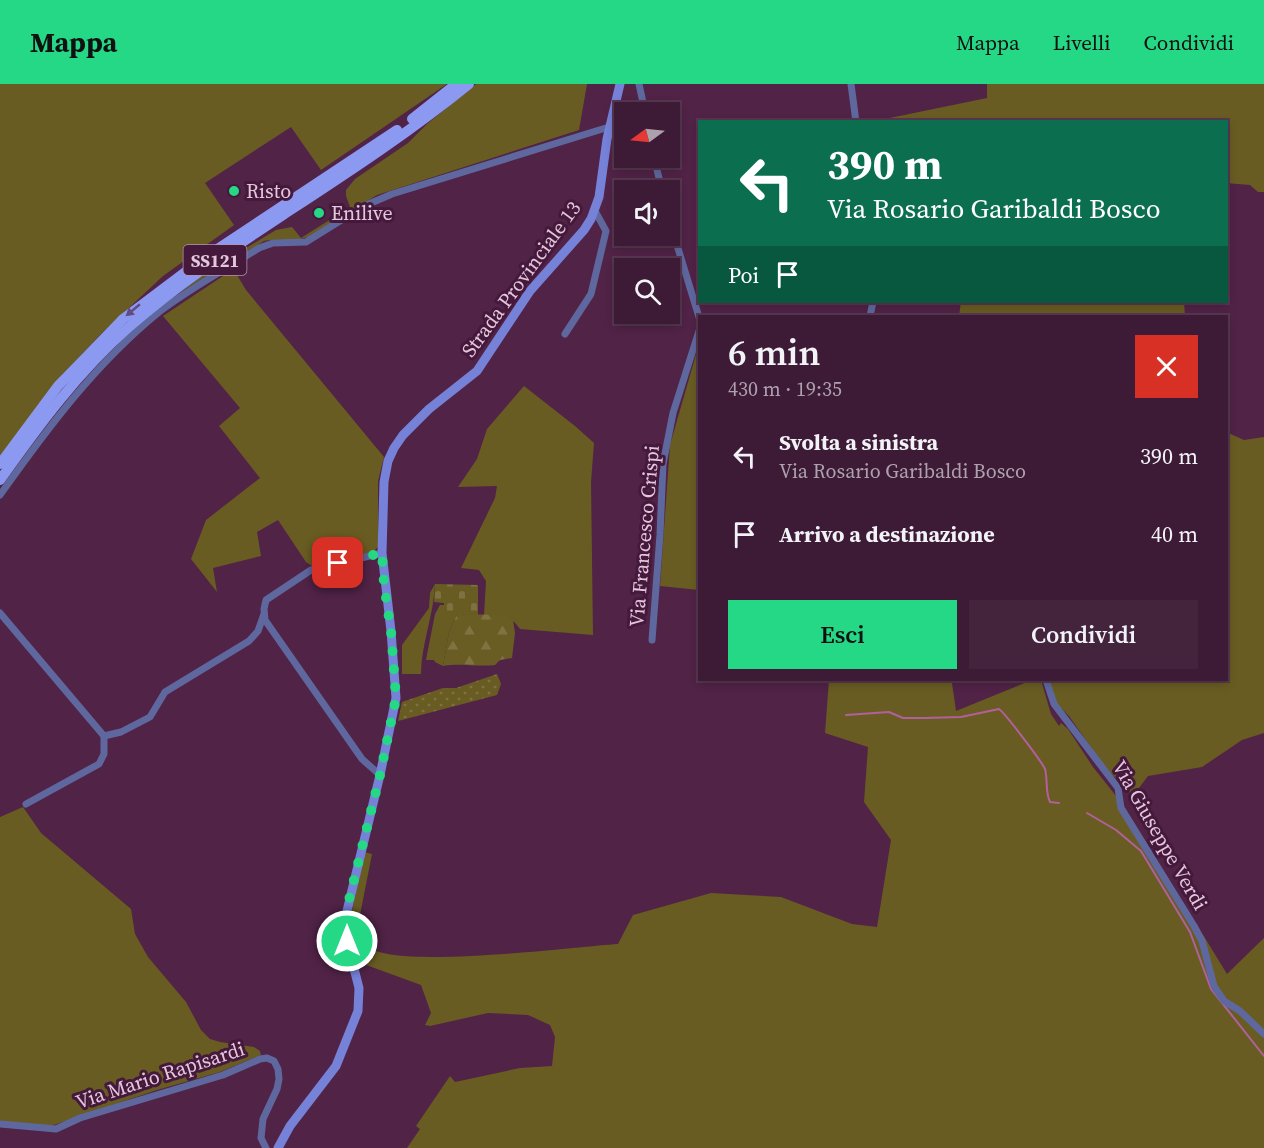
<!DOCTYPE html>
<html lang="it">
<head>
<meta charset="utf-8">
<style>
  :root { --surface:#3d1a35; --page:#44233d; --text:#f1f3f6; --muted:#ada1ad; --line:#563850; --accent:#25d886 }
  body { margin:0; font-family:"Source Serif 4",serif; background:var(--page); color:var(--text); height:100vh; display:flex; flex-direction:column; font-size:22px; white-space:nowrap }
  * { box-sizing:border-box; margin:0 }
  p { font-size:20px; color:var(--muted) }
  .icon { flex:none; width:33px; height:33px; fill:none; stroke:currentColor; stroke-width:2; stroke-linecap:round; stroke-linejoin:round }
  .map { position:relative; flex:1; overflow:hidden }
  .panel { position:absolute; left:698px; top:231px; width:530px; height:366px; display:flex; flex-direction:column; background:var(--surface); border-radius:0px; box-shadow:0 3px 9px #0003,0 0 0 2px var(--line) }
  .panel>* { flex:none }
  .top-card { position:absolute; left:698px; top:36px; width:530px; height:183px; border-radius:0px; box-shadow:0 3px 9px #0003,0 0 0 2px var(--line); background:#0b6e4f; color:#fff; overflow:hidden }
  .needle { width:39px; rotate:255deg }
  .fabs { position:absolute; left:614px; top:18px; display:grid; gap:12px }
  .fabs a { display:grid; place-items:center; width:66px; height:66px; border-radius:0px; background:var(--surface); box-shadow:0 3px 9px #0003,0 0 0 2px var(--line); font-size:30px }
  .pin { position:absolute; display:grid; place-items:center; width:51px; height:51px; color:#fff; margin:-26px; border-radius:12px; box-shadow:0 3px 9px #0006 }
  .me { position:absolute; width:66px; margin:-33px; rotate:0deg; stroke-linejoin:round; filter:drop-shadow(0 0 4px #0008) }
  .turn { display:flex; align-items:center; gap:21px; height:126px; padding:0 30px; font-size:27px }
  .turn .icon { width:78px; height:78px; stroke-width:2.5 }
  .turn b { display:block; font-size:42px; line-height:51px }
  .then { display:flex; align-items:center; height:57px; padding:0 30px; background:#0003; gap:12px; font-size:22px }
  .round { display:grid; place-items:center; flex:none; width:63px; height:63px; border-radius:0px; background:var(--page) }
  .head { display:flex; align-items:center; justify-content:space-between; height:102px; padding:0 30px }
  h1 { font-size:36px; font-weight:600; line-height:45px }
  .cta { display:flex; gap:12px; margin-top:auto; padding:12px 30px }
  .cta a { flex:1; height:69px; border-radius:0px; background:var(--accent); color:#111; font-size:24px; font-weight:600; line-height:69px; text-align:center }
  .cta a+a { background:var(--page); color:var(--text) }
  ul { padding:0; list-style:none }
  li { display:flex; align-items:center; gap:18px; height:78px; padding:0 30px }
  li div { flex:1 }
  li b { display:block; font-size:22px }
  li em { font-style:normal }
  header { display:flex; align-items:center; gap:36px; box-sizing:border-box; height:84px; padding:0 30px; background:var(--accent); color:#111 }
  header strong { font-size:28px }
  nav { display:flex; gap:33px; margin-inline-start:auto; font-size:21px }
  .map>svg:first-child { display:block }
</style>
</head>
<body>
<header>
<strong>Mappa</strong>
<nav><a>Mappa</a><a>Livelli</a><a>Condividi</a></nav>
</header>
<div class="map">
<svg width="1264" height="1064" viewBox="0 0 1264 1064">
  <defs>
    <pattern id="forest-firs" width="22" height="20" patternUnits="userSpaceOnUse" patternTransform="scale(1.5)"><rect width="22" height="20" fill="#6a5d23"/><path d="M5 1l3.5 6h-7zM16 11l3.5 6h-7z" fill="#7f7342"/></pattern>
    <pattern id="cemetery-stones" width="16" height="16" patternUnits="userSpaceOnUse" patternTransform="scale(1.5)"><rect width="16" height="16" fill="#695c22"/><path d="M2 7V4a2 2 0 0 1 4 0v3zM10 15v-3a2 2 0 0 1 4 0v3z" fill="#7e7242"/></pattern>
    <pattern id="park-dots" width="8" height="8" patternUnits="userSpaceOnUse" patternTransform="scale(1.5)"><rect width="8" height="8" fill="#695c22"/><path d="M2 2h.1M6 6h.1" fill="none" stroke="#7e7242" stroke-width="1.8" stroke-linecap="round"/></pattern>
  </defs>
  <rect width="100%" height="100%" fill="#512347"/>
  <g fill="#695c22">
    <path d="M0,0h447l-126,86 -30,-43 -86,56 29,42 -71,51 -62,58 -40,42 -61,80z"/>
    <path d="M476,0h111l-8,46 -202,65 -69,42c-13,5 -30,1 -44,4l-88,54 37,-27 63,-38 16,-3 9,11 49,-31 -4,-11v-6l9,-11 53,-36 19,-19z"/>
    <path d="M987,0h277v108h-6l-8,-7 -24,-2v-61l-351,-1 112,-23z"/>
    <path d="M229,188l8,3 9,15 138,167 -6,24v66c-10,13 -50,16 -66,19l-6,-4 -28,-42 -21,12 4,24 -48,12 4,24 -26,-33 15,-39 54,-42 -41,-52 21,-18 -77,-92z"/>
    <path d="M961,218h223l1,14h-226z"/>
    <path d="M699,260v246l-39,-4 10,-141z"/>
    <path d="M524,302l51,40 19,17 -3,39 2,153 -73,-6c-12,-16 -17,-14 -36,-14l2,-34 -7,-11 -18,-2 34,-70 2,-12 -39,1 19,-28 10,-30z"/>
    <path d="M1226,348l18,8 20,-3v296l-22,7 -40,27 -54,9 -15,20 -29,-30 -35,-50 -13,-13 -7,-23h177z"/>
    <path d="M435,500c-1,30 -14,61 -14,90h-19v-29l27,-37 1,-15z"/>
    <path d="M440,521h5l-1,9h13l-8,18 -6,34 -8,-4 -1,-2h-8l9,-46z"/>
    <path d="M829,596h88l35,3 4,28 76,-31h9l10,34 8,12 2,-3 7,6 25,38 31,39 103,168 37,-36v210h-857l13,-19 -4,-3 34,-50 5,6 65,-14 32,-2 3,-29 -5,-12 -22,-10 -40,-2 -58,13 -5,-1 6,-12 -10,-28 -63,-23 -7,-23 -1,-18 14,-69 8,2 -14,71c1,10 3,18 12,23 32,21 202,-1 248,-4l15,-29 78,-22 70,4 71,27 25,3 14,-87 -27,-38 4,-55 -43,-14z"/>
    <path d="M23,723l18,26 90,76 4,25 13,23 38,45 15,28 9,9 10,3 34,5 6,4 1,4 -41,17 -63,18 -103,35 -9,2 -45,-6v-304z"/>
  </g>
  <path fill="url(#forest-firs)" d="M457,530l48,1 8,5 2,13 -3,25 -12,2 -5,5c-17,2 -34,-2 -52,1l6,-34z"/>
  <path fill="url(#cemetery-stones)" d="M435,500l43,1v30l-34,-1v-11l-10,-1z"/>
  <path fill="url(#park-dots)" d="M497,590l4,10 -4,11 -99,26 4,-19 41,-14h13z"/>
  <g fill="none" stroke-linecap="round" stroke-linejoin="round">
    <g stroke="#b1609e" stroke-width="2">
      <path d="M846,631l43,-3 14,6h22l36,-1 38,-8c6,4 43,53 46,60 3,11 0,23 5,33l9,1"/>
      <path d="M1087,729l29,17 25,21 49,81 21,57 53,67"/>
    </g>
    <g stroke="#5f689e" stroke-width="7">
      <path d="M639,0l6,28"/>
      <path d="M851,0l5,38"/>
      <path d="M654,74l8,32"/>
      <path d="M669,135l30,98"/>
      <path d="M870,232l3,-14"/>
      <path d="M565,250l26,-40 15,-63 -11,-20"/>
      <path d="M0,411c47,-66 95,-131 159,-183 31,-24 67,-43 100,-64l14,-5 33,-1 58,-36 28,-12 217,-67"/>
      <path d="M0,529l104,123"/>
      <path d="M652,556l8,-105 3,-71 10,-51 26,-82"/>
      <path d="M1046,596l8,24 64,84 3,20 73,118 8,15 12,45 10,15 16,10 24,23"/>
      <path d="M104,652l17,-4 29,-15 15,-25 84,-51 9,-10 6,-17"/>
      <path d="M380,691l-18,-16 -97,-139 -1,-11 2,-9 45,-30 71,-17"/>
      <path d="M26,720l73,-40 5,-10v-18"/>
      <path d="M0,1040l56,5 24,-11 143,-43 37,-16 7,-1 7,3 4,8 1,10 -2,10 -14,30 -2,19 5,10"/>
    </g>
    <path stroke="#7681d8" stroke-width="9" d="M278,1064l12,-22 46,-60 22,-55 1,-23 -12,-47 -2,-15 1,-11 34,-140 16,-77 -5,-67 -9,-78 2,-71 4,-21 6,-13 9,-13 26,-26 48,-38 53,-80 54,-61 7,-11 8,-22 8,-58 13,-55"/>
    <g stroke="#8c99f1" stroke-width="10">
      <path d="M412,35l44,-35"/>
      <path d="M0,380l58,-78 65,-67 81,-61 193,-128"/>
      <path d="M0,396c39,-55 78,-108 129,-153 48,-42 101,-77 154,-112 64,-42 127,-83 186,-131"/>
    </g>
  </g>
  <defs><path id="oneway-solid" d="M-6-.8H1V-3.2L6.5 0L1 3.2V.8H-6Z" transform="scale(1.5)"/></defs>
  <use fill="#614c84" href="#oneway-solid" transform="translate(133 226) rotate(140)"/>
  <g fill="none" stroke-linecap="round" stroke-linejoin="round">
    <path stroke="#25d886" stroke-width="10" stroke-dasharray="0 18" d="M338,479l44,-10 2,31 7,47 5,67 -16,77 -32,129 -3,22 2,15"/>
  </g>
  <g fill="#25d886" stroke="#45193c" stroke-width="2">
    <circle cx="234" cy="107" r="6"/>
    <circle cx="319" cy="129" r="6"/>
  </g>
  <g text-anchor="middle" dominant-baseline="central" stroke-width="6" stroke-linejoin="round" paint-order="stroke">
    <rect fill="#45193c" stroke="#b493ac" stroke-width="1.5" x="183.5" y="161" width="63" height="30" rx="4.5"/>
    <g font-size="18" font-weight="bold" fill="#e4c7dc">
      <text x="215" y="176">SS121</text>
    </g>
    <g font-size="20" fill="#e4c7dc" stroke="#45193c" text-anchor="start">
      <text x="246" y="107">Risto</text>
      <text x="331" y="129">Enilive</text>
    </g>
    <g font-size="20" fill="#e4c7dc" stroke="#45193c">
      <text transform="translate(521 195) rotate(-54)">Strada Provinciale 13</text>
      <text transform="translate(644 452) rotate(-85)">Via Francesco Crispi</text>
      <text transform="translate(1160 751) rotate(60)">Via Giuseppe Verdi</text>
      <text transform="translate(160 991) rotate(-18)">Via Mario Rapisardi</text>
    </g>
  </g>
</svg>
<div class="fabs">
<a><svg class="needle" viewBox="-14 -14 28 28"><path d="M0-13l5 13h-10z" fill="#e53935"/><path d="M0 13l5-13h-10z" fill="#ada1ad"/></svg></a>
<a><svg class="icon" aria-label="sound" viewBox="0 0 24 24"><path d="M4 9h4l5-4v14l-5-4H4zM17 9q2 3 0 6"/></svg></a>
<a><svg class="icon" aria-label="search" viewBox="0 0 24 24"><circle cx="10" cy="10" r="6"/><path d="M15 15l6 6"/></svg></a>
</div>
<div class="pin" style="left:338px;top:479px;background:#d93025"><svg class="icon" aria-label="arrive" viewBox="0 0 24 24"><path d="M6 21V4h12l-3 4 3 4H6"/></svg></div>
<svg class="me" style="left:347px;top:857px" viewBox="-20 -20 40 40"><circle r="17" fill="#25d886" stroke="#fff" stroke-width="3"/><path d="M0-11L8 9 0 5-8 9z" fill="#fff"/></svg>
<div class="top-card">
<div class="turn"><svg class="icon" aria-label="left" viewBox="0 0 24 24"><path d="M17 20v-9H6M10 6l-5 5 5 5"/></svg><div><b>390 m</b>Via Rosario Garibaldi Bosco</div></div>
<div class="then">Poi<svg class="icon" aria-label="arrive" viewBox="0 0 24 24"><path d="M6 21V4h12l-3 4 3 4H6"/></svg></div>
</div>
<section class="panel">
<div class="head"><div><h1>6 min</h1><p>430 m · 19:35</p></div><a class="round" style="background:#d93025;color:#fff"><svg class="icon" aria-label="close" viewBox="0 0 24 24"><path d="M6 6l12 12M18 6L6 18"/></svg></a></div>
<ul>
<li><svg class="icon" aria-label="left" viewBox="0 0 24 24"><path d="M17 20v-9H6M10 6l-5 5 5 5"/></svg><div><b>Svolta a sinistra</b><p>Via Rosario Garibaldi Bosco</p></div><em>390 m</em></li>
<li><svg class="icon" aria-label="arrive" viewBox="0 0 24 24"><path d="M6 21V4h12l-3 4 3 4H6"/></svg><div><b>Arrivo a destinazione</b></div><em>40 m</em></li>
</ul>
<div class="cta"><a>Esci</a><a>Condividi</a></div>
</section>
</div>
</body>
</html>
